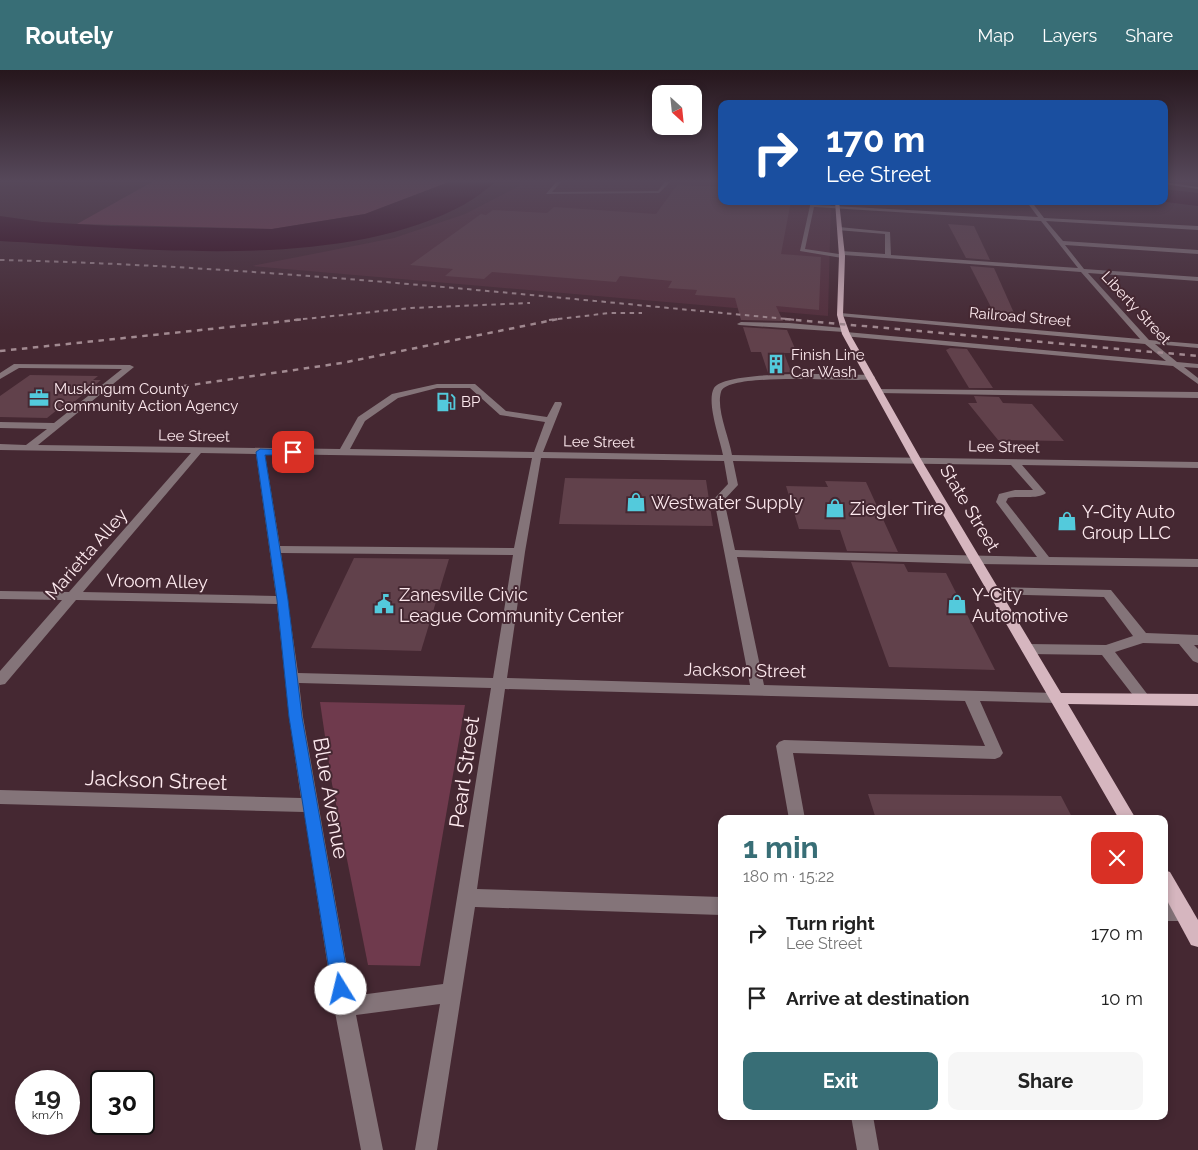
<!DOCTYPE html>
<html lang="en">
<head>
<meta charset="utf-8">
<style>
  :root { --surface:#fff; --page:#f6f6f6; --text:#222; --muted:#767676; --accent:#386e76 }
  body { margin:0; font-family:Raleway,sans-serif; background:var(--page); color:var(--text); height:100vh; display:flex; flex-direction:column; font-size:19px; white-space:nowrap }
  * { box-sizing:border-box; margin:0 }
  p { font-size:16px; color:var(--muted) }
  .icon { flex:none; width:28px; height:28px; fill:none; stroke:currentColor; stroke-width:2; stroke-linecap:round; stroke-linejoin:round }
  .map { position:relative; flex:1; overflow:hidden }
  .drawer { position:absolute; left:718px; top:745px; width:450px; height:305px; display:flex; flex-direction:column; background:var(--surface); border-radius:10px; box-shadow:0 2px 8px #0003 }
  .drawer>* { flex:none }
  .hud { position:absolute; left:718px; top:30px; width:450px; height:105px; border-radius:10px; box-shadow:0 2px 8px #0003; background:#1a4fa0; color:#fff; overflow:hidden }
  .needle { width:32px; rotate:153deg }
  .fabs { position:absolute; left:652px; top:15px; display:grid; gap:10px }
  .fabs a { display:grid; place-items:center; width:50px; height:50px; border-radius:10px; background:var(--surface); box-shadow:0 2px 8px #0003; font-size:25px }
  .speed { position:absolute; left:15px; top:1000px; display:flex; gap:10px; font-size:25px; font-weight:700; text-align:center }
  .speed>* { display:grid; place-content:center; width:65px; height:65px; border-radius:50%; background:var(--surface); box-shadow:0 2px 8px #0003; line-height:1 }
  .speed small { font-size:12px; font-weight:400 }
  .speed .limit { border:2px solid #111; border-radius:8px; background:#fff; color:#111 }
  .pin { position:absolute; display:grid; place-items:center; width:42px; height:42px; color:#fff; margin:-21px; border-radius:10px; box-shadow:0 2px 8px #0006 }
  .me { position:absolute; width:55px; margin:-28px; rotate:351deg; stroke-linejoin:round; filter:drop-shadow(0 0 4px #0008) }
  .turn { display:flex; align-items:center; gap:18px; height:105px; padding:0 25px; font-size:22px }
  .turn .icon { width:65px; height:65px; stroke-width:2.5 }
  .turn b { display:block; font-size:35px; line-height:42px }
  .round { display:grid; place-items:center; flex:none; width:52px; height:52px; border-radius:10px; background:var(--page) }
  .headline { display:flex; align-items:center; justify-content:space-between; height:85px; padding:0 25px }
  h1 { font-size:30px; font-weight:700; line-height:38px; color:var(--accent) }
  .cta { display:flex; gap:10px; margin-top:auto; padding:10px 25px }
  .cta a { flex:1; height:58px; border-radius:10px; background:var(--accent); color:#fff; font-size:20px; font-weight:700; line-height:58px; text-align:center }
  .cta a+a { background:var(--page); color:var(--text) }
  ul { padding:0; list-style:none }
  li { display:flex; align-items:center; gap:15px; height:65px; padding:0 25px }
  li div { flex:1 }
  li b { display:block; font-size:19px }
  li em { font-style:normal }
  header { display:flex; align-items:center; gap:30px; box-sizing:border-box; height:70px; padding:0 25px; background:var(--accent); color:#fff }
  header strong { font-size:24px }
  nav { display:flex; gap:28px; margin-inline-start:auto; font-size:18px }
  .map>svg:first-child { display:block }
</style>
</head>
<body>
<header>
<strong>Routely</strong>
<nav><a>Map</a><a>Layers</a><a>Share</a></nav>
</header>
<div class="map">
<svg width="1198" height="1080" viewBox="0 0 1198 1080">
  <rect width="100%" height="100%" fill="#452832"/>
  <path fill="#542f3c" d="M520,112h201v19h110l-3,115 -576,-50 142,-28 71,-24 52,-27z"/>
  <g fill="#6f3a4d">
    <path d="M152,112h297l-84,32 -93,15 -195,-5z"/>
    <path d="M320,632l145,3 -45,261 -52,-1 -36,-181z"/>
  </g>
  <g fill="#33071a">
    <path d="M449,112h47c-10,7 -20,16 -31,22 -125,69 -326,44 -465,37v-25l42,6 69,4 161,3 93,-15z"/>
    <path d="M1164,119l34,4v13l-40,-5h6z"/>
  </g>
  <g fill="#61414b">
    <path d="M677,115l44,2v14h70l-10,53 40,3 -2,53 -43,-4 7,15 -42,-1 -6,-22 -40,-3 2,-5 -29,-2 4,-7 -52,-5 -4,6 -124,-10 -8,7 -39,-3 8,-7 -43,-4 71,-51 5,1 7,-5 54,3 7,-6 102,7z"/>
    <path d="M948,154l26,2 16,34 -24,-2z"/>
    <path d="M970,196l24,2 20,45 -16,8z"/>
    <path d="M743,257l44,3 10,23h-13l7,19 -23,1 -7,-21h-10z"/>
    <path d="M950,278l17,1 26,39h-24l-23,-38z"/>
    <path d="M30,305l68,1 -5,4h8l-37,30h-7l-10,8 -47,-1v-21z"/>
    <path d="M974,326l25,1 4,6 29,1 32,37 -66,-1 -30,-37h9z"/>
    <path d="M565,408l141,2 7,46 -154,-2z"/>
    <path d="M825,411l41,1 32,70 -51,-1 -7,-21 -41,-1 -13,-43 42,1z"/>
    <path d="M354,488l95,1 -28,92 -110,-3z"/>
    <path d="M851,492l53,2 4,8 38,1 49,97 -106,-3z"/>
    <path d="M868,724l193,2 12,23h-197z"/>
  </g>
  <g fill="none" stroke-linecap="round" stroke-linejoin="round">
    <g fill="#847479" fill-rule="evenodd">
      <path d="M556,112h5l-9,10 106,-1 7,-9h5l-11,11 -113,1z"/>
      <path d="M1164,112l34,5v2l-34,-5z"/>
      <path d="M811,131h4v4l223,12 -12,-16h5l13,17 154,8v4l-152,-9 17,20 135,9v4l-133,-9 19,24 114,8v4l-110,-8 61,67 49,4v4l-43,-4 22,18 21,2v4l-14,-1 14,11v6l-25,-18 -330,-30v-4h3l320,29 -21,-17 -307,-28v-2l2,-1 300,26 -59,-67 -237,-17 -2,3 -42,-7zM814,137l227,14 37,47 -187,-13 -1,-23 -51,-5 -2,3 48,4v20l-44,-3 -2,3 -34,-5z"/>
      <path d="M741,252l48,1 55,5 4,2 -4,2 -105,-7 -2,-1z"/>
      <path d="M14,294l116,1 4,2 -96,78 302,4 18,-32 34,-23 45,-10h38l31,27 41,6 8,-15h6l1,2 -19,48 180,3c-3,-16 -17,-53 -9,-67 12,-19 131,-13 157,-13l4,2 -1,2c-23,4 -147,-8 -153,13 -5,17 8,45 11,63l466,7v6l-176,-3 24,28c-9,7 -27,2 -38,5l-2,4 43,55 149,2v8l-221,-3 -240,-7 27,128 293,8 5,1 2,4 -2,4 -5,1 -77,-2 23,52 -3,4 -5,2 -202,-6 12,66h-16l-13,-73 3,-4 5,-2 201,6 -20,-45 -460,-12 -28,200 244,8v18l-246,-8 -38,243h-22l25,-146 -84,11 27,135h-22l-27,-143 -30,-195 -304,-8v-14l301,8 -12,-81 -12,-113 -201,-4 -71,84 -5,1v-14l62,-71 -62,-1v-8l69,1 122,-139 -191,-3v-6l26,1 21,-16 -47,-1v-6l54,1 68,-54 -103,-1 -19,11v-6zM437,318h33l30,27 45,7 -11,30 -184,-3 15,-28 33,-23zM201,383l55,1 20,142 -193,-4zM265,384l267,4 -18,90 -234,-2zM541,388l183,3 4,23 -14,15 36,186 -243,-7 18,-126zM733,391l278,4 22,25h-18l-16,4 -3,8 41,55 -302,-7 -11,-50 14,-15zM281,483l232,2 -20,123 -195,-5zM299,613l192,5 -48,296 -91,12 -49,-279z"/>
      <path d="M875,319l323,3v6l-320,-5h-3z"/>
      <path d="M995,517l116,3 35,43 52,2v10h-4l4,4v14l-5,-2 -14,-17 -36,-1 -28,9 36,47 -2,4 -5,2 -5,-2 -37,-48 -74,-1 -5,-2 -2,-3 2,-3 5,-2 78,1 27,-9 -29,-39 -113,-3 -2,-3 2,-3z"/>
      <path d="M1164,833h20l6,3 3,6 -3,6 -6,3h-20z"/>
      <path d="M851,1046h22l6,34h-22z"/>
    </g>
    <g fill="#d6b6bf" fill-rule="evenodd">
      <path d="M835,131h4l6,55 -2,59 7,19 72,127 139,232 137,1v12l-130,-2 68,115h-17l-207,-358 -70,-127 -5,-19 2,-59z"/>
      <path d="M1164,800l6,2 28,48v27l-7,-2 -27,-50z"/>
    </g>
    <g stroke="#a28a91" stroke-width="2" stroke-dasharray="4.5 4.5" stroke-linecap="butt">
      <path d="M0,190c267,6 533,36 798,60"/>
      <path d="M294,250l117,-12 119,-5"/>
      <path d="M549,250l61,-7h32"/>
    </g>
    <g stroke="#a28a91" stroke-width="2.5" stroke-dasharray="5.5 5.5" stroke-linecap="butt">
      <path d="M785,249l413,37"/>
      <path d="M0,281l306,-32"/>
      <path d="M184,316l158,-23 216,-44"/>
    </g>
  </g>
  <linearGradient id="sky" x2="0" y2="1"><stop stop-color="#26161c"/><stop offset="0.42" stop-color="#56485a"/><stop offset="1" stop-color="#56485a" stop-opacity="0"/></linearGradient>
  <rect width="1198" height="264" fill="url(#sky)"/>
  <path fill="#1a73e8" stroke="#114b97" d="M260,379l33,1 5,2 -5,3h-28l23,145 14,117 48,272 -3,6 -6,3 -7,-3 -2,-6 -43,-272 -12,-117 -21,-148z"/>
  <defs>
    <symbol id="building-bare" viewBox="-9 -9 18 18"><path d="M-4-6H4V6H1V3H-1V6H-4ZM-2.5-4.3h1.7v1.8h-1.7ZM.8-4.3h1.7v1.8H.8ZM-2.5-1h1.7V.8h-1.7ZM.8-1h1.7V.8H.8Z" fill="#53cadc" stroke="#452832" stroke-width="2.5" paint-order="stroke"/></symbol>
    <symbol id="office-bare" viewBox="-9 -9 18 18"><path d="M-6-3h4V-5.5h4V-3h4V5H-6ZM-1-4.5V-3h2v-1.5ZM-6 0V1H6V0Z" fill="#53cadc" stroke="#452832" stroke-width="2.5" paint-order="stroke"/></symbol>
    <symbol id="fuel-bare" viewBox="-9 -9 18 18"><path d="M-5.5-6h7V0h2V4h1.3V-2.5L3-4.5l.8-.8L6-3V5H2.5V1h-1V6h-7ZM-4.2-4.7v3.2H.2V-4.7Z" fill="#53cadc" stroke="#452832" stroke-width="2.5" paint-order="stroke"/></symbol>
    <symbol id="shop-bare" viewBox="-9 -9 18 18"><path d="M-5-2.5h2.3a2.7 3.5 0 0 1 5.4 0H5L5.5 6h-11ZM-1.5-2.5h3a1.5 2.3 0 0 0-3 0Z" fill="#53cadc" stroke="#452832" stroke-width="2.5" paint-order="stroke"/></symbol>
    <symbol id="civic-bare" viewBox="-9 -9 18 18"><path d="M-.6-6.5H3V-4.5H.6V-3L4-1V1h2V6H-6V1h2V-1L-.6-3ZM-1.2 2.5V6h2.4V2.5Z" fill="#53cadc" stroke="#452832" stroke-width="2.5" paint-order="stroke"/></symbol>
  </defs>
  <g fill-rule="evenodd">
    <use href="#building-bare" x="762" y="280" width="28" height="28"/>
    <use href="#office-bare" x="25" y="314" width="28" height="28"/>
    <use href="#fuel-bare" x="432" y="318" width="28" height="28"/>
    <use href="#shop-bare" x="622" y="418" width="28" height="28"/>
    <use href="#shop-bare" x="821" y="424" width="28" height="28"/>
    <use href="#shop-bare" x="1053" y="437" width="28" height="28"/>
    <use href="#civic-bare" x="370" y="520" width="28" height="28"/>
    <use href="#shop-bare" x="943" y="520" width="28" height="28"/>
  </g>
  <g text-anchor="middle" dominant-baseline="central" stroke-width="4" stroke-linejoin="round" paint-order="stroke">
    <g font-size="15" fill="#fde9ee" stroke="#452832">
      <text transform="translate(1136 238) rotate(47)">Liberty Street</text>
      <text transform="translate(1020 247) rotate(5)">Railroad Street</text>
      <text transform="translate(194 366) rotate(1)">Lee Street</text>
      <text transform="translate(599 372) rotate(1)">Lee Street</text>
      <text transform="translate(1004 377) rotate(1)">Lee Street</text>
    </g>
    <g font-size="15" fill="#fde9ee" stroke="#452832" text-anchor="start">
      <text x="791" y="285">Finish Line<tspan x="791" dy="17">Car Wash</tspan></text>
      <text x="54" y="319">Muskingum County<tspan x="54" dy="17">Community Action Agency</tspan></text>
      <text x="461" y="332">BP</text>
    </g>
    <g font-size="18" fill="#fde9ee" stroke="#452832" text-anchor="start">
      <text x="651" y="432">Westwater Supply</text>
      <text x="850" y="438">Ziegler Tire</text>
      <text x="1082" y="441">Y-City Auto<tspan x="1082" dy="21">Group LLC</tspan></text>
      <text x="399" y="524">Zanesville Civic<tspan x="399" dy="21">League Community Center</tspan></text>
      <text x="972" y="524">Y-City<tspan x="972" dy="21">Automotive</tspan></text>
    </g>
    <g font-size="18" fill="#fde9ee" stroke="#452832">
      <text transform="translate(970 438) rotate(59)">State Street</text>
      <text transform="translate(86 484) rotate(-49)">Marietta Alley</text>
      <text transform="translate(157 511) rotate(1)">Vroom Alley</text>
      <text transform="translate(745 600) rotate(1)">Jackson Street</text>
    </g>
    <g font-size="21" fill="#fde9ee" stroke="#452832">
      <text transform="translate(464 702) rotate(-82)">Pearl Street</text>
      <text transform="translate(156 710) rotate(2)">Jackson Street</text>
      <text transform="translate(331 728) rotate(80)">Blue Avenue</text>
    </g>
  </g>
</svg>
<div class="fabs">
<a><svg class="needle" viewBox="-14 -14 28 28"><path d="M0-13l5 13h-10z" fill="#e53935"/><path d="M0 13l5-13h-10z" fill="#767676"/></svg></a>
</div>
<div class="speed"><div>19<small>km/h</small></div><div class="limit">30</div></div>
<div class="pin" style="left:293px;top:382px;background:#d93025"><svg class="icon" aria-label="arrive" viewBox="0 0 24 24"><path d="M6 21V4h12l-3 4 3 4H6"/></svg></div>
<svg class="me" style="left:341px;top:919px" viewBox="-20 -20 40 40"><circle r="19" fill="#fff"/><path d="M0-13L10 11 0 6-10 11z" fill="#1a73e8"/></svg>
<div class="hud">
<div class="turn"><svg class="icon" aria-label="right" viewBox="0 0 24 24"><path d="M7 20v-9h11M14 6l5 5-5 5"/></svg><div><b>170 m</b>Lee Street</div></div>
</div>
<section class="drawer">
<div class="headline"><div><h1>1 min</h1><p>180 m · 15:22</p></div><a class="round" style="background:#d93025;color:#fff"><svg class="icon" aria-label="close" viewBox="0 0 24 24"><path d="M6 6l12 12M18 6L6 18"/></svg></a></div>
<ul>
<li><svg class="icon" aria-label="right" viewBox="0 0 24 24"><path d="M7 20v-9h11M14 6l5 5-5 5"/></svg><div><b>Turn right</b><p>Lee Street</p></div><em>170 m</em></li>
<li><svg class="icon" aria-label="arrive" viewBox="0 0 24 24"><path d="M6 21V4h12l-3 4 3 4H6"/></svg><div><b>Arrive at destination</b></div><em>10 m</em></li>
</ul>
<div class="cta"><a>Exit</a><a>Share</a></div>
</section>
</div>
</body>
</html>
